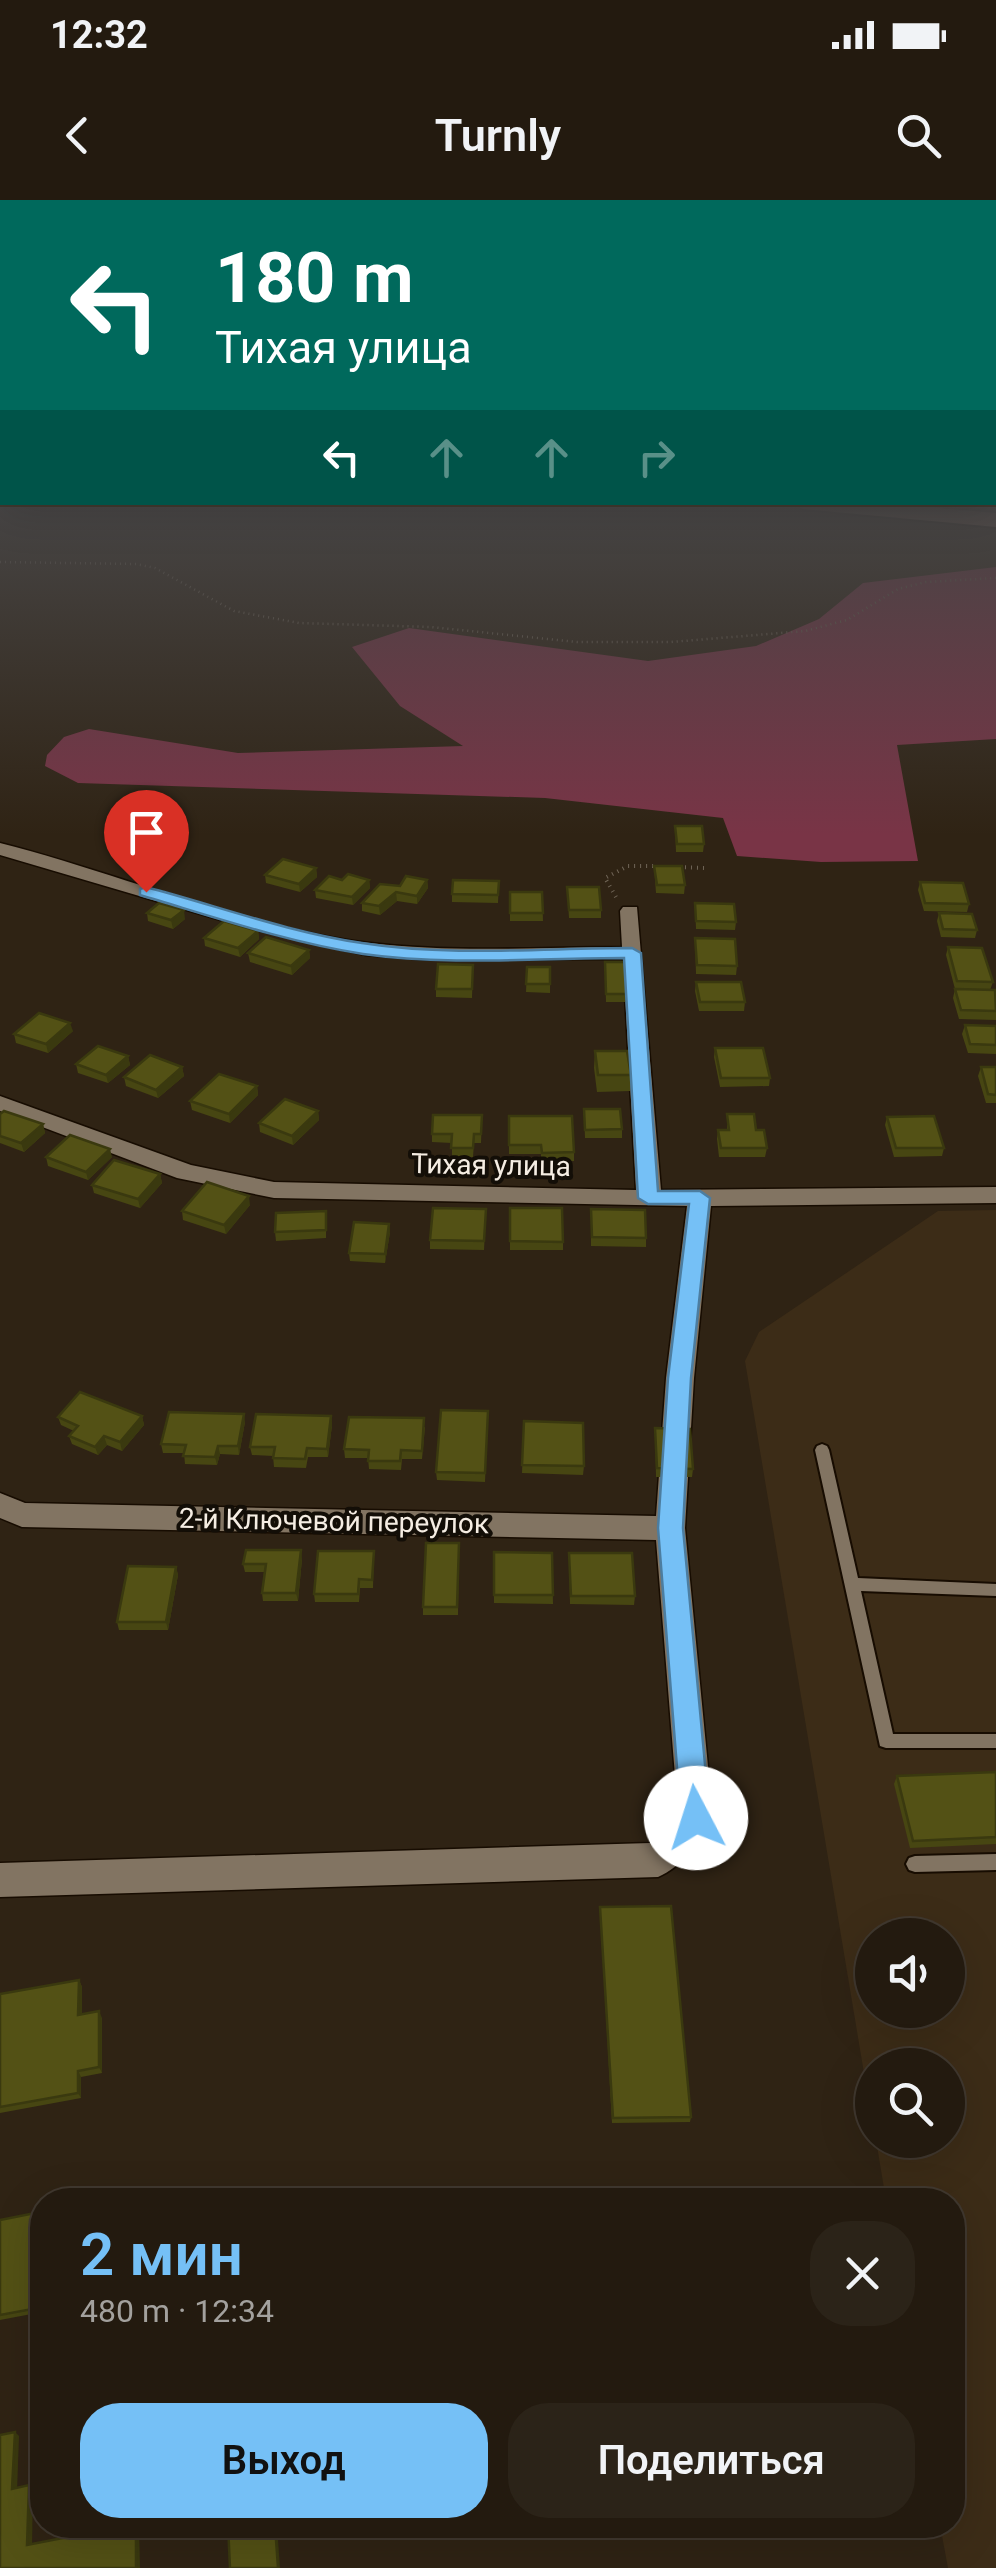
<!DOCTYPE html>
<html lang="ru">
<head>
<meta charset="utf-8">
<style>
  :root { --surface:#231a0f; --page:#2b2318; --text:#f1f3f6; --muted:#a3a19e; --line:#40382f; --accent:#75c0f6 }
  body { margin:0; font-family:Roboto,sans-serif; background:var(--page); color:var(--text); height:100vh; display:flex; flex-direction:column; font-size:38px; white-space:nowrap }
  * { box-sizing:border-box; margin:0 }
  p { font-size:32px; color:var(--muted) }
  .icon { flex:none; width:55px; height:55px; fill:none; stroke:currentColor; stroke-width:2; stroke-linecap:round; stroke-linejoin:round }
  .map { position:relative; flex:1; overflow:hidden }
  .panel { position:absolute; left:30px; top:1988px; width:935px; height:350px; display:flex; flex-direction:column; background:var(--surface); border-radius:40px; box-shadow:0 10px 40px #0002,0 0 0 2px var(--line) }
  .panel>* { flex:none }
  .banner { position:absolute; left:0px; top:0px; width:998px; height:305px; box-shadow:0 10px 40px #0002,0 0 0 2px var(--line); background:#00695c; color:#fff; overflow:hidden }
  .buttons { position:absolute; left:855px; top:1718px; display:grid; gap:20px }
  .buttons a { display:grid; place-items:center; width:110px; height:110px; border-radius:50%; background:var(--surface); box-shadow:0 10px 40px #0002,0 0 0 2px var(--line); font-size:50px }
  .pin { position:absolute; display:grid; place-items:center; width:85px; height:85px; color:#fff; margin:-102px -42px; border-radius:50% 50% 50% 0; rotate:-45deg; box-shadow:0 0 10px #0007 }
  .pin .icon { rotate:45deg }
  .me { position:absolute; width:110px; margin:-55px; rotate:355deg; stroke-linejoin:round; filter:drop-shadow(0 0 8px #0008) }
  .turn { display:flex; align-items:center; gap:35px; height:210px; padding:0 50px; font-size:45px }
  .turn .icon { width:130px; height:130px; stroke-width:2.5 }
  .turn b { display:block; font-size:70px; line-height:85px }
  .lanes { display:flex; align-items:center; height:95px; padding:0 50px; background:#0003; justify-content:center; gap:50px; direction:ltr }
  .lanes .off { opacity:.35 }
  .round { display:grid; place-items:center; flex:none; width:105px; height:105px; border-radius:40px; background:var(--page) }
  .summary { display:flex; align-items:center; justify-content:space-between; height:170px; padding:0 50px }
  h1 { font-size:60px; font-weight:600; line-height:75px; color:var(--accent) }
  .cta { display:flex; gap:20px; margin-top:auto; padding:20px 50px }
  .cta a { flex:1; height:115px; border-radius:40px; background:var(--accent); color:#111; font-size:40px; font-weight:600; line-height:115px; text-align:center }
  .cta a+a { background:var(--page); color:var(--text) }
  .status { display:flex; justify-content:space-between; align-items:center; height:70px; padding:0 50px; background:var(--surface); direction:ltr }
  .status svg { height:28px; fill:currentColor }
  header { display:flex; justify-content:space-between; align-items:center; height:130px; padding:0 50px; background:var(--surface); font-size:45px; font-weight:600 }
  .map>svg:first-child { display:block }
</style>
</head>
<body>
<div class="status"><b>12:32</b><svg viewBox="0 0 49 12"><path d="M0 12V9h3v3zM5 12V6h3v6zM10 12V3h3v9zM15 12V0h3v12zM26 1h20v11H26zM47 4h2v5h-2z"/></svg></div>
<header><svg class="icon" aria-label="back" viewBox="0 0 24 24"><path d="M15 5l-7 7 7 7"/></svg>Turnly<svg class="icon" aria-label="search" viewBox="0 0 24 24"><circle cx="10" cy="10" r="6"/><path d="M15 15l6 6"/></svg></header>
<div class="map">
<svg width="996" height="2368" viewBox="0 0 996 2368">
  <rect width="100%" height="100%" fill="#2f2314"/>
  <path fill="#3c2c17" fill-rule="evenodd" d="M996,1010v1358h-48l-8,-43h12v-325h-66l-10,-60h72v-75h-76v56l-127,-760 14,-29 179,-121zM872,1735h76v75h-76z"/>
  <path fill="#793446" d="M996,367v172l-99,6 21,116 -97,1 -84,-6 -14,-38 -178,-20 -467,-15 -33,-17 2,-11 17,-18 25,-8 149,24 225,-7 -63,-40 -48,-59 57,-19 239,33 108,-15 63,-27 44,-36z"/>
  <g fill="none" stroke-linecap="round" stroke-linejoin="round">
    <defs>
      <g id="lane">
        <path d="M822,1244l5,2 2,4 29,128 138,6v12l-135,-5 32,143h103v14h-110l-6,-2 -65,-296 2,-4z"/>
        <path d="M996,1654v16l-81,2 -6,-2 -3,-6 3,-6 6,-2z"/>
      </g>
      <path id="street" d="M0,643c119,30 249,86 370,100 83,10 169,4 252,4l-2,-36 3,-4h14l24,283 335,-3v16l-285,3 -17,172 -9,150 28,290c-9,22 -33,50 -55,59l-658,20v-34l650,-20 28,-30 -22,-273 -634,-13 -22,-9v-25l25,10 631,13 10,-138 21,-172 -413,-8 -97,-20 -177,-67v-15l191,69 83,17 362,8 -13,-231h-206l-51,-4 -118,-27 -248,-73z"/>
      <path id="primary" d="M792,303h87l117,10v14l-193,-18z"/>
    </defs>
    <use href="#lane" stroke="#170c01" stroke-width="4"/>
    <use href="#street" stroke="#170c01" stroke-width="3"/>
    <use href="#primary" stroke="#170c01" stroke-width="4"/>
    <path stroke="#706557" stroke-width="2.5" stroke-dasharray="1 4" stroke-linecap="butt" d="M0,362l136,2 19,4 79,43 65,12 132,4 146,15h94l134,-11 42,-11 51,-31 28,-7 70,-4"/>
    <g stroke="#706557" stroke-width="4" stroke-dasharray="1 5" stroke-linecap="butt">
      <path d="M679,667l27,1"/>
      <path d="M616,697l-11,-19 23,-12h30"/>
    </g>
    <use href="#lane" fill="#827462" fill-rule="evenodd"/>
    <use href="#street" fill="#827462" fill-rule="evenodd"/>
    <use href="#primary" fill="#a77863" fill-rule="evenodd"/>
  </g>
  <g fill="#474612">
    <path d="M675,626l29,18 -1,8h-27z"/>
    <path d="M654,666l31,19 -1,9 -28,-1z"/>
    <path d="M316,668l1,9 -17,15 -34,-9 -1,-8z"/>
    <path d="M342,680h27l1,8 -17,17 -37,-7 -1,-8z"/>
    <path d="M427,680l1,8 -11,16 -20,-3 -17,14 -18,-4v-8l38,-17z"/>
    <path d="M499,681l-1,22 -46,-1v-8z"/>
    <path d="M920,682l49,22 -2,8 -43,-1 -6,-21z"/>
    <path d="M567,687l34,23v8h-32z"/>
    <path d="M510,692h32l1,29h-33z"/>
    <path d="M695,703l41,19 -1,8 -39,-1z"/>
    <path d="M147,713l38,6 -12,10 -25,-8z"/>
    <path d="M939,713l38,17 -2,8 -34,-1 -4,-16z"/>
    <path d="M258,731l1,8 -19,18 -35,-11 -1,-8z"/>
    <path d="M695,738l42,28 -1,9 -40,-1z"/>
    <path d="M948,747l45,35 -3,8 6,4v26l-37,-1 -6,-21 2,-9 -9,-34z"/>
    <path d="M309,750l1,8 -18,17 -42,-13 -2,-9z"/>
    <path d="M605,762l22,32 -1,8h-20z"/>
    <path d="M473,765l-1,33 -36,-1v-8z"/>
    <path d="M527,767h23v26l-24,-1z"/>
    <path d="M696,782l49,20 -1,9h-45l-4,-20z"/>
    <path d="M965,825l31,1v28l-28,-1 -6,-19z"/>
    <path d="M73,831l-25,22 -32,-10 -2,-9z"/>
    <path d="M715,848l55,30 -1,8 -49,1 -6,-30z"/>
    <path d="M595,851l36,24 -1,16 -33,1 -3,-24z"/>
    <path d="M128,856l2,9 -22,18 -30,-10 -2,-9z"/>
    <path d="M182,867l2,9 -26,22 -32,-12 -2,-9z"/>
    <path d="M981,867h15v36h-10l-8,-27z"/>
    <path d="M257,886l1,9 -28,28 -38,-13 -2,-9z"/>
    <path d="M584,909l38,20v9h-37z"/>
    <path d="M318,911l1,9 -26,25 -33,-13 -1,-9z"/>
    <path d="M0,914l43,10 2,9 -21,19 -24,-9z"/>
    <path d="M727,914l29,16 11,18 -2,9h-46l-2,-18 1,-9h9z"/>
    <path d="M482,915l-1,28h-7l-1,14h-21v-14l-20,-1v-8z"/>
    <path d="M509,916l65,36v9h-33v-7h-32z"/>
    <path d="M887,917l57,31 -2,8 -48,1 -9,-32z"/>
    <path d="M46,957h66l-24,23 -40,-14z"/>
    <path d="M160,974l2,9 -22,25 -46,-15 -2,-8z"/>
    <path d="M250,1005l-24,29 -43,-14 -1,-9z"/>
    <path d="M510,1008l53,34v8h-53z"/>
    <path d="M486,1009l-2,41 -54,-1v-9z"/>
    <path d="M591,1018l55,20v9l-55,-1z"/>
    <path d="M326,1019v19l-50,3 -1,-9z"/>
    <path d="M389,1024l1,8 -5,31 -35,-2 -1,-8z"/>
    <path d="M488,1211l-3,71 -48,-2 -1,-8z"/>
    <path d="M142,1216l2,9 -22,26 -15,-6 -9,10 -26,-11 -3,-8 5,-5 -13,-6 -3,-8z"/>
    <path d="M331,1216l1,9 -4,32h-20l-2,11 -32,-1 -1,-11 -21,-1 -2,-8z"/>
    <path d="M524,1221l60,45 -1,9 -61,-2z"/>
    <path d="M245,1222l-6,33 -19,-1 -3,11 -32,-1 -1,-11h-21l-2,-9z"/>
    <path d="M425,1227l-3,32h-20l-1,11 -32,-1 -1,-11h-23l-1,-9z"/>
    <path d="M655,1228l38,41 -1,8h-36z"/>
    <path d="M459,1343l-1,72h-35v-8z"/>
    <path d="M374,1351l-1,37h-13l-1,14h-44l-1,-8z"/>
    <path d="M494,1352l58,1 1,51 -59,-1z"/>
    <path d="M569,1353l66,43 -1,9 -64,-1z"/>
    <path d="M302,1359l-4,42h-35l-1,-8 2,-21h-19l-2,-8z"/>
    <path d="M176,1367l2,8 -10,55h-49l-2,-8z"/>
    <path d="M996,1572v72l-86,4 -16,-64 3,-8z"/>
    <path d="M600,1707l91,210 -1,5 -78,1z"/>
    <path d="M79,1780l3,7v27l20,4v55l-21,4v21l-81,15v-119z"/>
    <path d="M0,2020l42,92 -42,8z"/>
  </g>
  <g fill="#3a390f">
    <path d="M316,668l1,9 -17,15 -1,-8z"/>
    <path d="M369,680l1,8 -17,17 -1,-8z"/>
    <path d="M427,680l1,8 -11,16v-8z"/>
    <path d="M396,692l1,9 -17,14 -1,-9z"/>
    <path d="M184,710l1,9 -12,10 -2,-9z"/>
    <path d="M258,731l1,8 -19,18 -2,-9z"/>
    <path d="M309,750l1,8 -18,17 -1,-9z"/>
    <path d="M70,823l3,8 -25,22 -2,-9z"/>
    <path d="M128,856l2,9 -22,18 -2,-8z"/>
    <path d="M182,867l2,9 -26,22 -2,-8z"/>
    <path d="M257,886l1,9 -28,28 -1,-9z"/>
    <path d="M318,911l1,9 -26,25 -1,-9z"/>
    <path d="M43,924l2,9 -21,19 -3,-9z"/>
    <path d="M110,949l2,8 -24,23 -2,-8z"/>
    <path d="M160,974l2,9 -22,25 -2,-9z"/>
    <path d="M249,996l1,9 -24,29 -2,-9z"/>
    <path d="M389,1024l1,8 -5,31v-9z"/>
    <path d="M244,1214l1,8 -6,33 -1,-9z"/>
    <path d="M142,1216l2,9 -22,26 -2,-9z"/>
    <path d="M331,1216l1,9 -4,32 -1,-8z"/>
    <path d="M104,1236l3,9 -9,10 -3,-8z"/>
    <path d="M218,1246l2,8 -3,11 -2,-8z"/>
    <path d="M301,1350l1,9 -4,42 -2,-8z"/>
    <path d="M176,1367l2,8 -10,55 -2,-8z"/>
    <path d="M79,1780l3,7v34l-4,-6z"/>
    <path d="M99,1811l3,7v55l-3,-6z"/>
    <path d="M78,1871l3,6v21l-3,-5z"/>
    <path d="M40,2012l2,4v96l-4,-4z"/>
    <path d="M15,2232l4,4 -2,56 -5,-3z"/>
    <path d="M29,2285l4,3 -1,59 -5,-2z"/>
    <path d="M136,2325l3,1 1,42h-4z"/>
    <path d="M275,2325h2l3,43h-2z"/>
  </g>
  <g fill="#535115" stroke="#3a390f" stroke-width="2.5">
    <path d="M675,626h27l2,18h-27z"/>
    <path d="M283,659l33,9 -17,16 -34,-9z"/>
    <path d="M654,666h28l3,19h-28z"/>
    <path d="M348,674l21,6 -17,17 -37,-7 14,-14 13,4z"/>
    <path d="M406,676l21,4 -10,16 -21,-4 -17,14 -17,-3 18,-19 20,2z"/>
    <path d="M453,680l46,1 -1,14 -46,-1z"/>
    <path d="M920,682l43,1 6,21 -44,-1z"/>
    <path d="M567,687h32l2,23h-32z"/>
    <path d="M510,692h32l1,21h-33z"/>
    <path d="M159,703l25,7 -13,10 -24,-7z"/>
    <path d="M695,703l39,1 2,18 -40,-1z"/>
    <path d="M939,713l33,1 5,16 -34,-1z"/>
    <path d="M224,721l34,10 -20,17 -34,-10z"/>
    <path d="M266,737l43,13 -18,16 -43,-13z"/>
    <path d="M695,738l40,1 2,27 -40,-1z"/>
    <path d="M948,747l34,1 11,34 -36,-1z"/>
    <path d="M605,762h20l2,32h-21z"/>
    <path d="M438,764l35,1 -1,24h-36z"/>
    <path d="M527,767h23v17h-24z"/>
    <path d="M696,782h45l4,20h-45z"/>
    <path d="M955,789l40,1 1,21 -35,-1z"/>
    <path d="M39,813l31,10 -24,21 -32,-10z"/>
    <path d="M965,825l31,1v19l-26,-1z"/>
    <path d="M98,846l30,10 -22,19 -30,-11z"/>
    <path d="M715,848h48l7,30h-49z"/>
    <path d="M595,851h32l4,24h-33z"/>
    <path d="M150,855l32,12 -26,23 -32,-13z"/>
    <path d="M981,867h15v28l-8,-1z"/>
    <path d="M219,874l38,12 -28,28 -39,-13z"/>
    <path d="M285,899l33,12 -26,25 -33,-13z"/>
    <path d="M584,909h36l2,20 -37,1z"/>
    <path d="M4,911l39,13 -22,19 -21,-7v-22z"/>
    <path d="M727,914h27l2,16h8l3,18h-46l-3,-18h11z"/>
    <path d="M433,915h49l-1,19h-7l-1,14h-22l1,-14h-20z"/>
    <path d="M509,916h63l2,36 -32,1 -1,-8h-32z"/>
    <path d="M934,916l10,32h-48l-9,-31z"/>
    <path d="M70,935l40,14 -24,23 -40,-15z"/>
    <path d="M114,960l46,14 -22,25 -46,-14z"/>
    <path d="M207,982l42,14 -25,29 -42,-14z"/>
    <path d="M433,1008l53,1 -2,32 -54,-1z"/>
    <path d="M510,1008h52l1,34 -53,-1z"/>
    <path d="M591,1009l54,1 1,28 -54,-1z"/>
    <path d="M326,1011v19l-51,2 1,-19z"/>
    <path d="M354,1022l35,2 -4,30 -36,-1z"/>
    <path d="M80,1192l62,24 -22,26 -16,-6 -9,11 -26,-11 9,-10 -20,-9z"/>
    <path d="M441,1210l47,1 -3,62 -49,-1z"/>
    <path d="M169,1212l75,2 -6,32h-20l-3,11 -32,-1 3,-11 -25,-1z"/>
    <path d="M256,1214l75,2 -4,33 -20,-1 -2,11 -32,-1 2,-11h-25z"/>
    <path d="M349,1217l75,1 -2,33 -21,-1 -1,11h-32l1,-11 -25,-1z"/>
    <path d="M524,1221l59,2 1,43 -62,-1z"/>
    <path d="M655,1228l35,1 3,40 -36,-1z"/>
    <path d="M426,1343h33l-2,64h-34z"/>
    <path d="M246,1350h55l-5,43h-34l4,-29h-23z"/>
    <path d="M318,1351h56l-2,29 -13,-1 -1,15h-44z"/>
    <path d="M494,1352l58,1 1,42h-59z"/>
    <path d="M569,1353h63l3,43h-64z"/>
    <path d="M128,1366l48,1 -10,55h-49z"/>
    <path d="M996,1572v65l-83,4 -16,-65z"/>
    <path d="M671,1706l20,211 -78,1 -13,-211z"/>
    <path d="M79,1780l-1,35 21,-4v56l-21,4v22l-78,14v-113z"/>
    <path d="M40,2012l-2,96 -38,7v-95z"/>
    <path d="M15,2232l-3,57 17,-4 -2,60 102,-20h7v43h-136v-133z"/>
    <path d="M228,2325h47l3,43h-48z"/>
  </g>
  <linearGradient id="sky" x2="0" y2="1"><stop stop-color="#1a130b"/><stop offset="0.48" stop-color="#474545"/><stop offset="1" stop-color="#474545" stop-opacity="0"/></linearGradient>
  <rect width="996" height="635" fill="url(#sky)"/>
  <path fill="#75c0f6" stroke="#4c7da0" stroke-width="2.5" d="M146,687c72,19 142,45 216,56 88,14 182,5 270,5l9,5 17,238h42l10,7 -19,180 -8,150 27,290 -4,10 -10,4 -10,-4 -5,-10 -23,-290 10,-150 21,-174h-41l-10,-6 -14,-240c-85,0 -176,8 -261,-4 -76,-12 -149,-37 -223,-59v-6z"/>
  <g text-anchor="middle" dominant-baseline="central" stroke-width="8" stroke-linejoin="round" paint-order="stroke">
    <g font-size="28" fill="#f5ede3" stroke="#130e07">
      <text transform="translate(491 965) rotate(1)">Тихая улица</text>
      <text transform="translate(334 1321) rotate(1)">2-й Ключевой переулок</text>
    </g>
  </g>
</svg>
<div class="buttons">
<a><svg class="icon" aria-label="sound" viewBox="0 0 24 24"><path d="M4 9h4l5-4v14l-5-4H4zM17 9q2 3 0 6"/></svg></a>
<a><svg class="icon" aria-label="search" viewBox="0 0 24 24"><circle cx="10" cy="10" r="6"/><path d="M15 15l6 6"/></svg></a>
</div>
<div class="pin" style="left:146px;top:692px;background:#d93025"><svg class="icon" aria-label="arrive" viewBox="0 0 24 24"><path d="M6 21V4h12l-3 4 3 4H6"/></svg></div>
<svg class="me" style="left:696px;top:1618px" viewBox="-20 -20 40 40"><circle r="19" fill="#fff"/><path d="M0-13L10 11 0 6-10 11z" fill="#75c0f6"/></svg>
<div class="banner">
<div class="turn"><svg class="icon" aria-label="left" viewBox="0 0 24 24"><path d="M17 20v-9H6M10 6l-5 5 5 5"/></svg><div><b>180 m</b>Тихая улица</div></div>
<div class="lanes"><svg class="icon" aria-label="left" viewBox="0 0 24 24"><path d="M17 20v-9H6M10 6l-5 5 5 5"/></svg><svg class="icon off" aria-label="ahead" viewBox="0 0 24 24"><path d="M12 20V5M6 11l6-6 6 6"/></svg><svg class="icon off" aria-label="ahead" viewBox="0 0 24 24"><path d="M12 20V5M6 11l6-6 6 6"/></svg><svg class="icon off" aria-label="right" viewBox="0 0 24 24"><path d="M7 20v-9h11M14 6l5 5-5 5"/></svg></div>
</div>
<section class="panel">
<div class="summary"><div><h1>2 мин</h1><p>480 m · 12:34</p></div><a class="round"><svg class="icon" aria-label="close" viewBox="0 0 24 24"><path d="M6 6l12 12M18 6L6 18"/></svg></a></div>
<div class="cta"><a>Выход</a><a>Поделиться</a></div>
</section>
</div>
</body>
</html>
